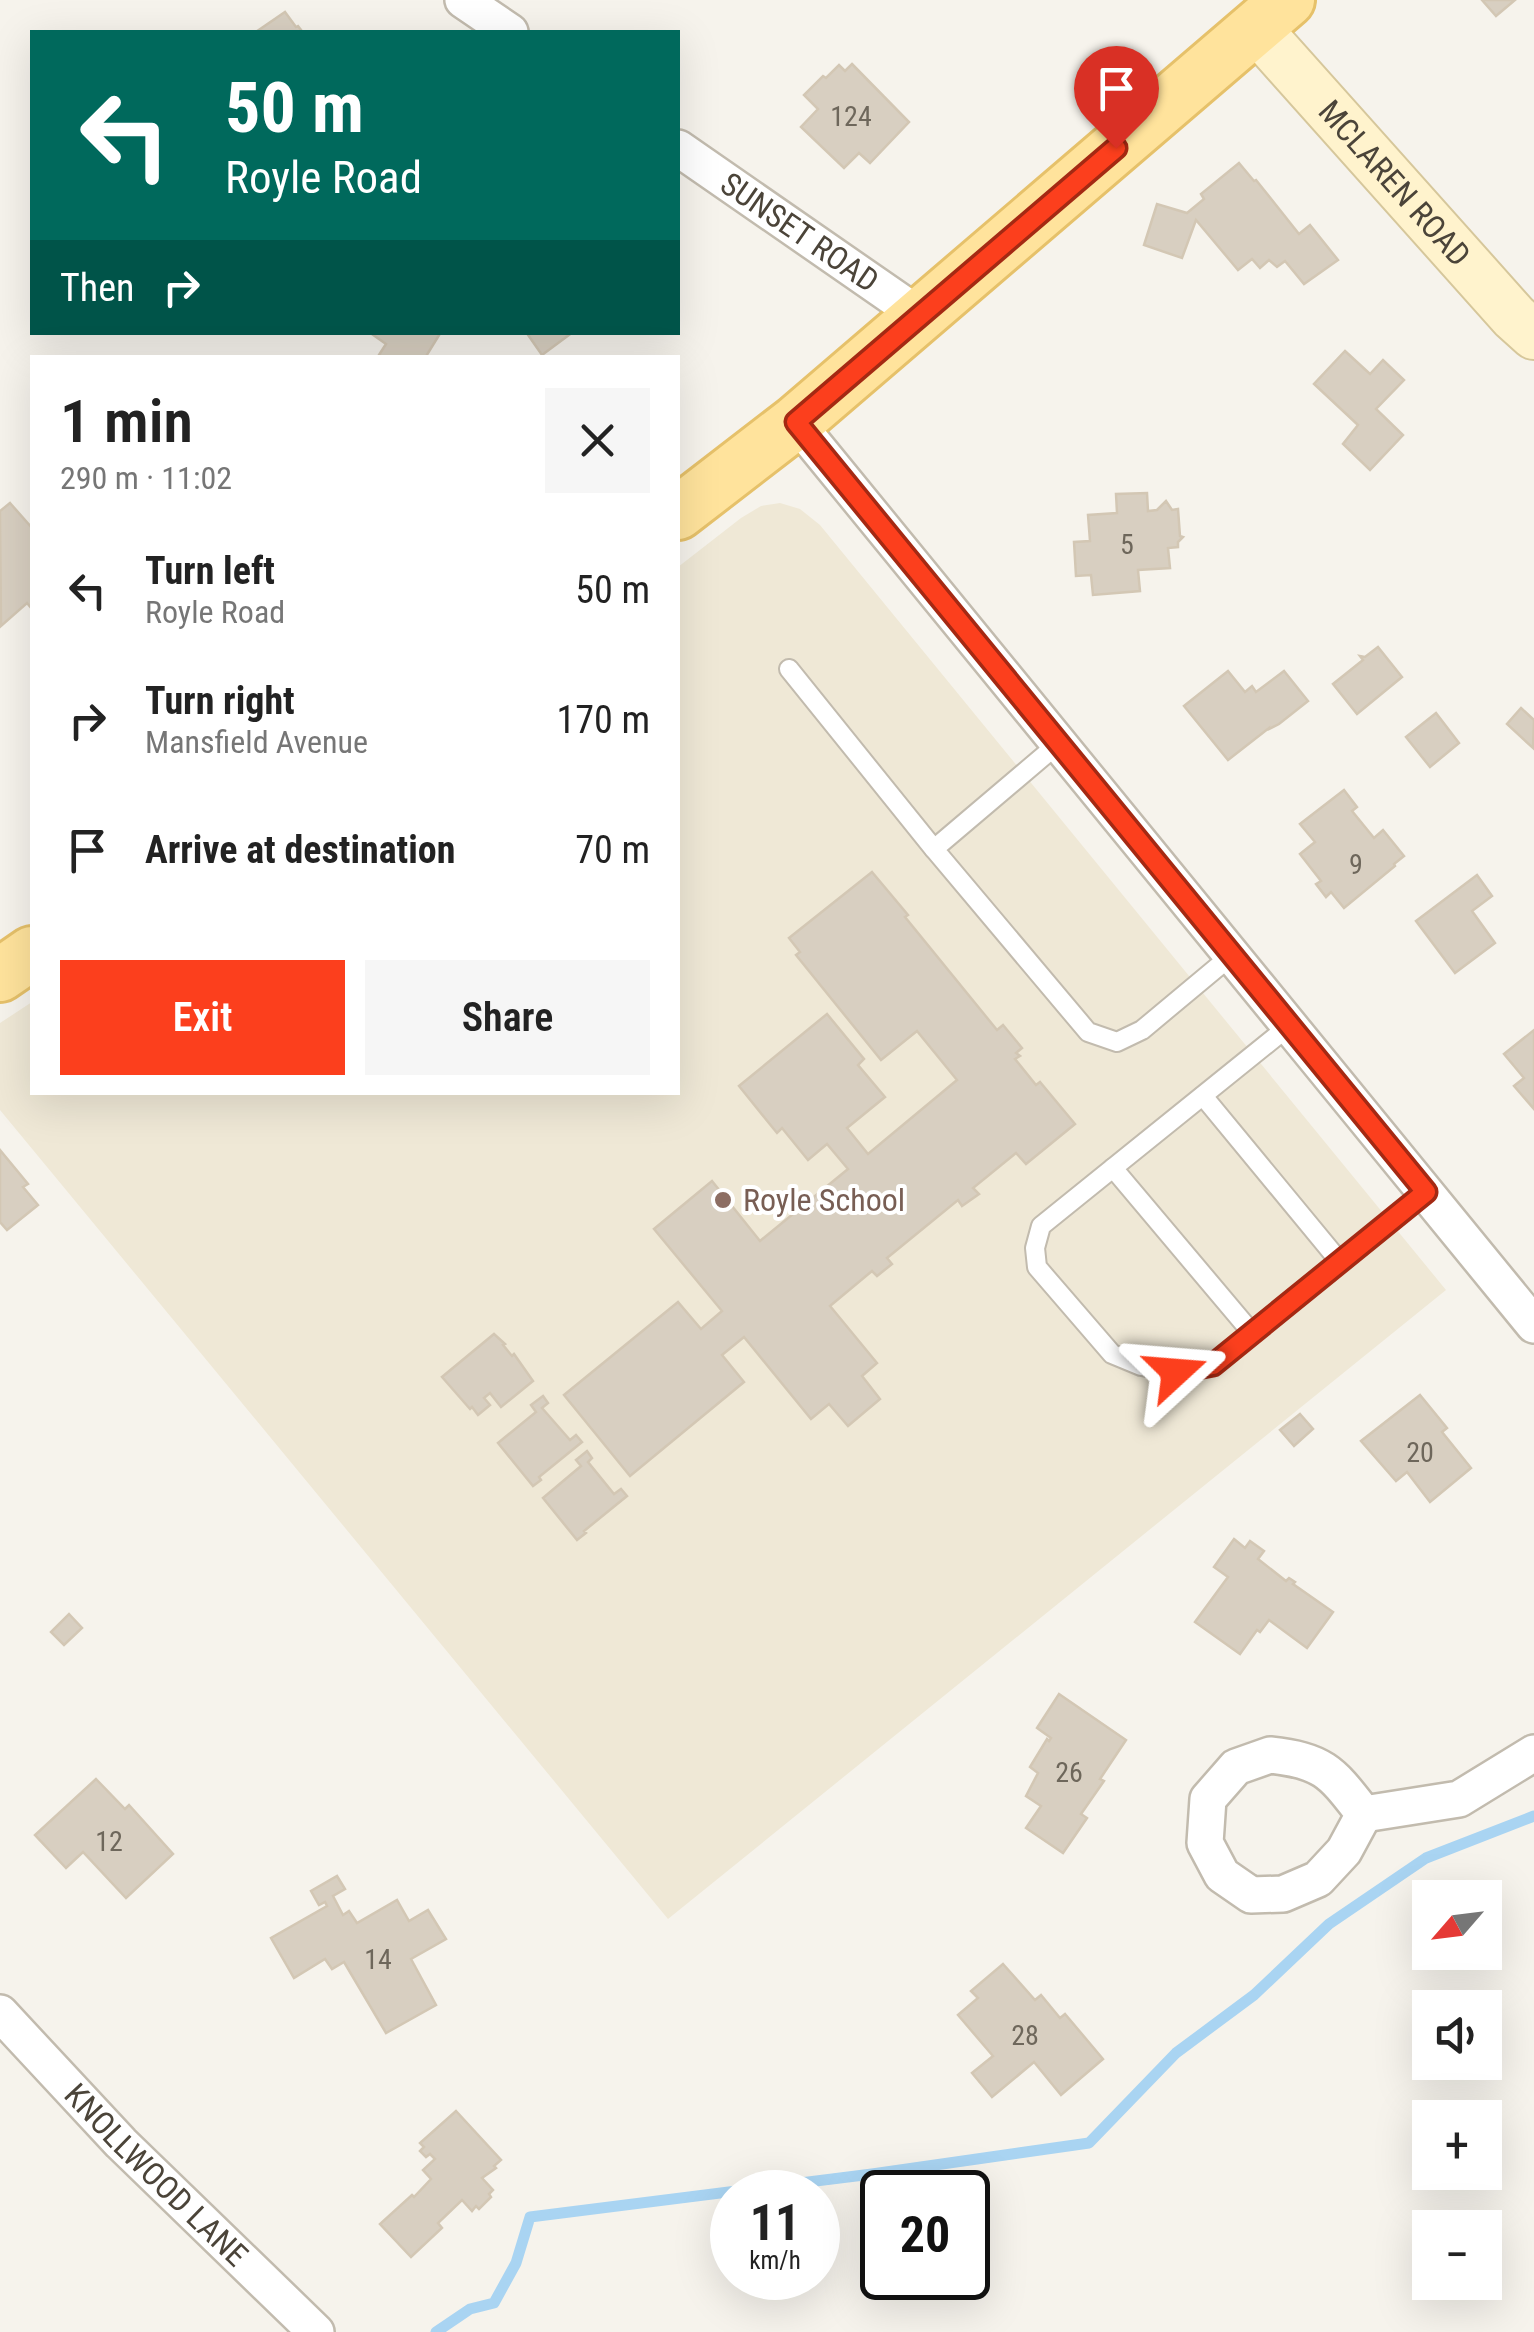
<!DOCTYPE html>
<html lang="en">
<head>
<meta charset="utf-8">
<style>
  :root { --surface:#fff; --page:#f6f6f6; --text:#222; --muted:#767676; --accent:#fc3f1d }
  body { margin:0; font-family:"Roboto Condensed",sans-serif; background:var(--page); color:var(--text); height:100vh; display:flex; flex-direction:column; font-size:38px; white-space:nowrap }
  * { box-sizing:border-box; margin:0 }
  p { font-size:32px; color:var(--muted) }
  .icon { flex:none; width:55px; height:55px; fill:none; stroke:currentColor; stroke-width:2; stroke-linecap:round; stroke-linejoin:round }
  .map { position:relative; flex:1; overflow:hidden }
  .panel { position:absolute; left:30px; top:355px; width:650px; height:740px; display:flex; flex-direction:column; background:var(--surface); border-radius:0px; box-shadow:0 10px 40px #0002 }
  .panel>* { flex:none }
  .hud { position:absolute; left:30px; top:30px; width:650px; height:305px; border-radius:0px; box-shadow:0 10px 40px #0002; background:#00695c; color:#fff; overflow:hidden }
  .needle { width:65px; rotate:242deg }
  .fabs { position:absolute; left:1412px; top:1880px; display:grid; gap:20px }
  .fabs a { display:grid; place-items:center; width:90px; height:90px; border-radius:0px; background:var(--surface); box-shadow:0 10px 40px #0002; font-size:50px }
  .speed { position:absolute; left:710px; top:2170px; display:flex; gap:20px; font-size:50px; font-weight:700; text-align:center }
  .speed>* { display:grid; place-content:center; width:130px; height:130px; border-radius:50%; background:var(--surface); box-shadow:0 10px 40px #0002; line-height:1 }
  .speed small { font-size:25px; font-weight:400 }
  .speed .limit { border:5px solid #111; border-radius:15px; background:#fff; color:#111 }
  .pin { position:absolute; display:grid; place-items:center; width:85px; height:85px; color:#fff; margin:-102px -42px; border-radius:50% 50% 50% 0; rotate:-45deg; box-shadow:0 0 10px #0007 }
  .pin .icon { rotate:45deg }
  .me { position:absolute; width:110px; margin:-55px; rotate:71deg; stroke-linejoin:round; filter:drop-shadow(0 0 8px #0008) }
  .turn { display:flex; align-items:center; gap:35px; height:210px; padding:0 30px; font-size:45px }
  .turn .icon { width:130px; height:130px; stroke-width:2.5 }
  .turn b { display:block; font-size:70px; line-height:85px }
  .then { display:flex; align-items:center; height:95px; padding:0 30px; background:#0003; gap:20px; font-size:38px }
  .round { display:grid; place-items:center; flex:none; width:105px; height:105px; border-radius:0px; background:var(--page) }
  .summary { display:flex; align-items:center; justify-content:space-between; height:170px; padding:0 30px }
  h1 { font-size:60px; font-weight:600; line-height:75px }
  .cta { display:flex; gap:20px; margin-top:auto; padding:20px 30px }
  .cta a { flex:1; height:115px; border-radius:0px; background:var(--accent); color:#fff; font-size:40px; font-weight:600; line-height:115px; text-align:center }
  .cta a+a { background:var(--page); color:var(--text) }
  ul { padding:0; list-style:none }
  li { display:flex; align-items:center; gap:30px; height:130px; padding:0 30px }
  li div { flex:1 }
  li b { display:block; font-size:38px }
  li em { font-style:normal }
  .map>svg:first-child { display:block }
</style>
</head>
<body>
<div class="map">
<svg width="1534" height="2332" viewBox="0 0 1534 2332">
  <rect width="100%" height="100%" fill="#f6f3ec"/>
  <path fill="#efe8d6" d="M780,503l20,6 20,16 626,765 -778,629 -668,-809v-87l32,-21v90h646v-525l63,-49 20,-12z"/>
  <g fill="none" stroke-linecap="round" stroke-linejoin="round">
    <path stroke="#a9d4f2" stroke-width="11" d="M436,2332l34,-23 24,-6 22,-40 14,-46 342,-43 217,-31 87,-90 78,-58 75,-71 97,-66 108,-42"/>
  </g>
  <g fill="#d8cfc1" stroke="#d3c7b4" stroke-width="2.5">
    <path d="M1482,0h33l-19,16z"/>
    <path d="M285,12l11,15 2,-1 3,4 -1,2h-44z"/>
    <path d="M852,64l57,58 -39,41 -11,-10 -15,15 -43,-41 17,-18 -14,-14 19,-19 3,2 13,-13 6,6z"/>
    <path d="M1239,163l15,18 2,-1 43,54 11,-9 28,35 -34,24 -19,-23 -8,6 -8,-7 -9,8 -8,-9 -14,11 -42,-50 -14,38 -38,-13 13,-41 30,9 17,-14 -3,-5z"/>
    <path d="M373,332h68l-16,26h-48l9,-14 -14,-10z"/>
    <path d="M526,332h47l-31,23z"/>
    <path d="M1345,351l25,23 13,-14 21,20 -28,29 27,26 -33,35 -27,-26 15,-19 -44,-41z"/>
    <path d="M1147,493l1,18 9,-1 9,-9 6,9 6,-1 2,27 3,1 -5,5v5l-10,1 2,20 -32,2 2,21 -47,4 -2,-20 -15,1 -2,-34 16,-1 -2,-26 29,-2 -1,-19z"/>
    <path d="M10,503l22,25v81l-5,-6 -26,23 -1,-115z"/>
    <path d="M1378,647l24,30 -45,37 -24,-30 30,-24 -3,-4 5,1z"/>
    <path d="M1228,671l17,21 7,-6 4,6 28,-21 24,30 -29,23 -10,5v-1l-41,32 -44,-54z"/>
    <path d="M1521,708l13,12 -1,28 -26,-24z"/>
    <path d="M1436,713l23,30 -29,24 -24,-30z"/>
    <path d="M1344,790l13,17 -5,4 22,27 9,-8 21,26 -10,8 1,2 -51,42 -13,-16 -5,5 -10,-13 5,-3 -21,-27 15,-12 -15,-18z"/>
    <path d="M872,872l36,43 -3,2 92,113 6,-5 19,23 -6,5 4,3 -5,3 21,26 4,-3 35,42 -49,40 -10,-11 -43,35 6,6 -17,12 -4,-6 -71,58 5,6 -15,12 -5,-5 -42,35 47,57 -15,13 18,23 -32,27 -19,-22 -18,15 -67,-82 -22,18 22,27 -114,94 -66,-81 114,-93 23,27 21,-18 -68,-82 58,-48 48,60 88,-72 -21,-25 -19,16 -26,-32 -5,5 -38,-47 88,-72 37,45 -6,6 27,32 -38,31 21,26 89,-74 -40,-49 -36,29 -85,-105 4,-3 -11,-14z"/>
    <path d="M1477,875l15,21 -20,15 23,32 -40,30 -39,-52z"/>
    <path d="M1534,1030v79l-20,-23 10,-8 -20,-24z"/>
    <path d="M0,1150l28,34 -5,3 15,18 -31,25 -7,-8z"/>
    <path d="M494,1334l11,10 -2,1 9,11 2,-2 19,27 -32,26 -11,-14 -6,5 6,7 -12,10 -6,-8 -2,2 -28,-32z"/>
    <path d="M1420,1395l27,33 -5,4 29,36 -41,34 -23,-30 -11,9 -35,-40z"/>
    <path d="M543,1396l5,7 -6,5 28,32 6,-5 6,7 -43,35 2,3 -8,6 -35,-43 38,-31 -5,-7z"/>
    <path d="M1300,1414l13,15 -19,17 -14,-16z"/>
    <path d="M587,1451l5,7 -4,4 26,32 7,-5 6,7 -43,35 2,2 -9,7 -34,-42 38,-32 -5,-6z"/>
    <path d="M1234,1539l11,9 5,-7 14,10 -6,8 28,22 3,-3 6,4 -2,2 40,28 -26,36 -38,-28 -9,12 -3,-2 -17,24 -45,-32 33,-45 -14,-10z"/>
    <path d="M69,1614l13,14 -18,17 -13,-13z"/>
    <path d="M1059,1694l67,46 -26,39 4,2 -23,33 6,4 -24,35 -37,-25 15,-22 -15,-10 12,-23 -8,-6 17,-28 2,2 2,-3 -14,-10z"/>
    <path d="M96,1779l29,30 4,-4 44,49 -47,44 -43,-46 -17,16 -31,-33z"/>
    <path d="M337,1876l8,13 -12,7 10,19 6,-4 8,12 40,-23 12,21 19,-11 18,29 -35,20 25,46 -50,28 -42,-71 -12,7 -7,-10 -31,19 -23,-40 56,-32 -2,-4 -6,3 -8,-14z"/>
    <path d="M1003,1964l32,36 6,-5 19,23 5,-4 38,45 -42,36 -27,-33 -42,35 -20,-24 21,-17 -35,-41 20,-17 -7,-7z"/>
    <path d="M456,2111l45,49 -7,6 2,2 -14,10 11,12 -4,4 2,3 -12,12 -3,-3 -4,5 -10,-11 -24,23 4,5 -31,29 -31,-33 32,-29 2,2 17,-18 -8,-9 12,-11 -5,-5 -4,3 -6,-6 4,-4 -4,-4z"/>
  </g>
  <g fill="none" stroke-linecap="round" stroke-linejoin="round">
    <defs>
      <g id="lane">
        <path d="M789,669l145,180"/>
        <path d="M1059,743l-125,106 154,183 29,10 25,-12 90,-75"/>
        <path d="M1289,1026l-248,200 -6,22 2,19 75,87 29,12 35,6 37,-7 212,-173"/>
        <path d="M1203,1096l137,166"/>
        <path d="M1113,1168l139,165"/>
      </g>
      <g id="street">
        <path d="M463,0l47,32"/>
        <path id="s1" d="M678,148l241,167"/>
        <path d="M796,422l738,903"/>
        <path d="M1270,1755c55,6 62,18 94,59l-20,37 -26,28 -35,15 -32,1 -29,-20 -17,-32 3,-44 28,-32z"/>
        <path d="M1364,1814l95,-15 75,-46"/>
        <path id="s2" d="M0,2013l121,130 195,189"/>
      </g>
      <g id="secondary">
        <path id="s3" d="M1256,28l258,289 20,18"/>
      </g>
      <g id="primary">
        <path d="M678,513l118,-91 492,-422"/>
        <path d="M0,975l32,-22"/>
      </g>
    </defs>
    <use href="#lane" stroke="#c2bbae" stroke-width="22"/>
    <use href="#street" stroke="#c2bbae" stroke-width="40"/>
    <use href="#secondary" stroke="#d6c79b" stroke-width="52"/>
    <use href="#primary" stroke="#e6c16a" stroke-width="58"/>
    <use href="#lane" stroke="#fff" stroke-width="18"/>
    <use href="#street" stroke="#fff" stroke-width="35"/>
    <use href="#secondary" stroke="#fff3cd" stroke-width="48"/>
    <use href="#primary" stroke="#ffe39c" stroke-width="52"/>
  </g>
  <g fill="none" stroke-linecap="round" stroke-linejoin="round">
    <defs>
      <path id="route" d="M1116,148l-320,274 630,770 -213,173 -37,7"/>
    </defs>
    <use href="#route" stroke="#a42913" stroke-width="25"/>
    <use href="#route" stroke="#fc3f1d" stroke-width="18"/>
  </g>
  <circle fill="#8d6e63" stroke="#fff" stroke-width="4" cx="723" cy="1200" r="10"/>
  <g text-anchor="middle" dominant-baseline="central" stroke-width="8" stroke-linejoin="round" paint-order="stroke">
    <g font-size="28" fill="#6e675b">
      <text x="851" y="116">124</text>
      <text x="1127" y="544">5</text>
      <text x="1356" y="864">9</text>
      <text x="1420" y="1452">20</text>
      <text x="1069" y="1772">26</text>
      <text x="109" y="1841">12</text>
      <text x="378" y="1959">14</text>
      <text x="1025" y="2035">28</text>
    </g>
    <g font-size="32" fill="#4b4439" stroke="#fff">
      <text stroke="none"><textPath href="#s3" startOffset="208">MCLAREN ROAD</textPath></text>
      <text stroke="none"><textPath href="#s1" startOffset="148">SUNSET ROAD</textPath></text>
      <text stroke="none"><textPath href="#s2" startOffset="225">KNOLLWOOD LANE</textPath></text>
    </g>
    <g font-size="32" fill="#785e54" stroke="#fff" text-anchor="start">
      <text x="743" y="1200">Royle School</text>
    </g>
  </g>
</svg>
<div class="fabs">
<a><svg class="needle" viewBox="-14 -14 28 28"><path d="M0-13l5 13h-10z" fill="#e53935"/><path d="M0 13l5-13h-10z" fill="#767676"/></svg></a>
<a><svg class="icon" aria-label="sound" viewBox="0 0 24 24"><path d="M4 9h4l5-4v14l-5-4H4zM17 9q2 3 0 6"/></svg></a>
<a>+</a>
<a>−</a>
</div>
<div class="speed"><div>11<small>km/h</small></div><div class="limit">20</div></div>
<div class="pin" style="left:1116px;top:148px;background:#d93025"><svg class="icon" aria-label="arrive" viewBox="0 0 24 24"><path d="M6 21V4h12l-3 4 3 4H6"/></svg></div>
<svg class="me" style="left:1176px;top:1372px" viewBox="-20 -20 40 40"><path d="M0-17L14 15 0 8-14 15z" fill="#fc3f1d" stroke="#fff" stroke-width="4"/></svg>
<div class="hud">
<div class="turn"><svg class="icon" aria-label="left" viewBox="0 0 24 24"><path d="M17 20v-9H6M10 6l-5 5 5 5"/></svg><div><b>50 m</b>Royle Road</div></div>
<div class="then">Then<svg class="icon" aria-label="right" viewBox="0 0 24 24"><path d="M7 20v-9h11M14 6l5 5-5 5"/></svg></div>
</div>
<section class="panel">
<div class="summary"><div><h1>1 min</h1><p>290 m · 11:02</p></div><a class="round"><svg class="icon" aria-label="close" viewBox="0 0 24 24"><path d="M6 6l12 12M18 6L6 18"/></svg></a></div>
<ul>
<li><svg class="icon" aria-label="left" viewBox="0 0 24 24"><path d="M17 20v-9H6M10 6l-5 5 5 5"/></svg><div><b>Turn left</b><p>Royle Road</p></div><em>50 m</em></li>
<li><svg class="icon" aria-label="right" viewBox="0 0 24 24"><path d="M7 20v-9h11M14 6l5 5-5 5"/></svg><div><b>Turn right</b><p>Mansfield Avenue</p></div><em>170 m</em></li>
<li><svg class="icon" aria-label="arrive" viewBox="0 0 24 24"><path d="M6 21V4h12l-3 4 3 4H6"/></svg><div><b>Arrive at destination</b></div><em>70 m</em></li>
</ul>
<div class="cta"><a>Exit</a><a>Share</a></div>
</section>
</div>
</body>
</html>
